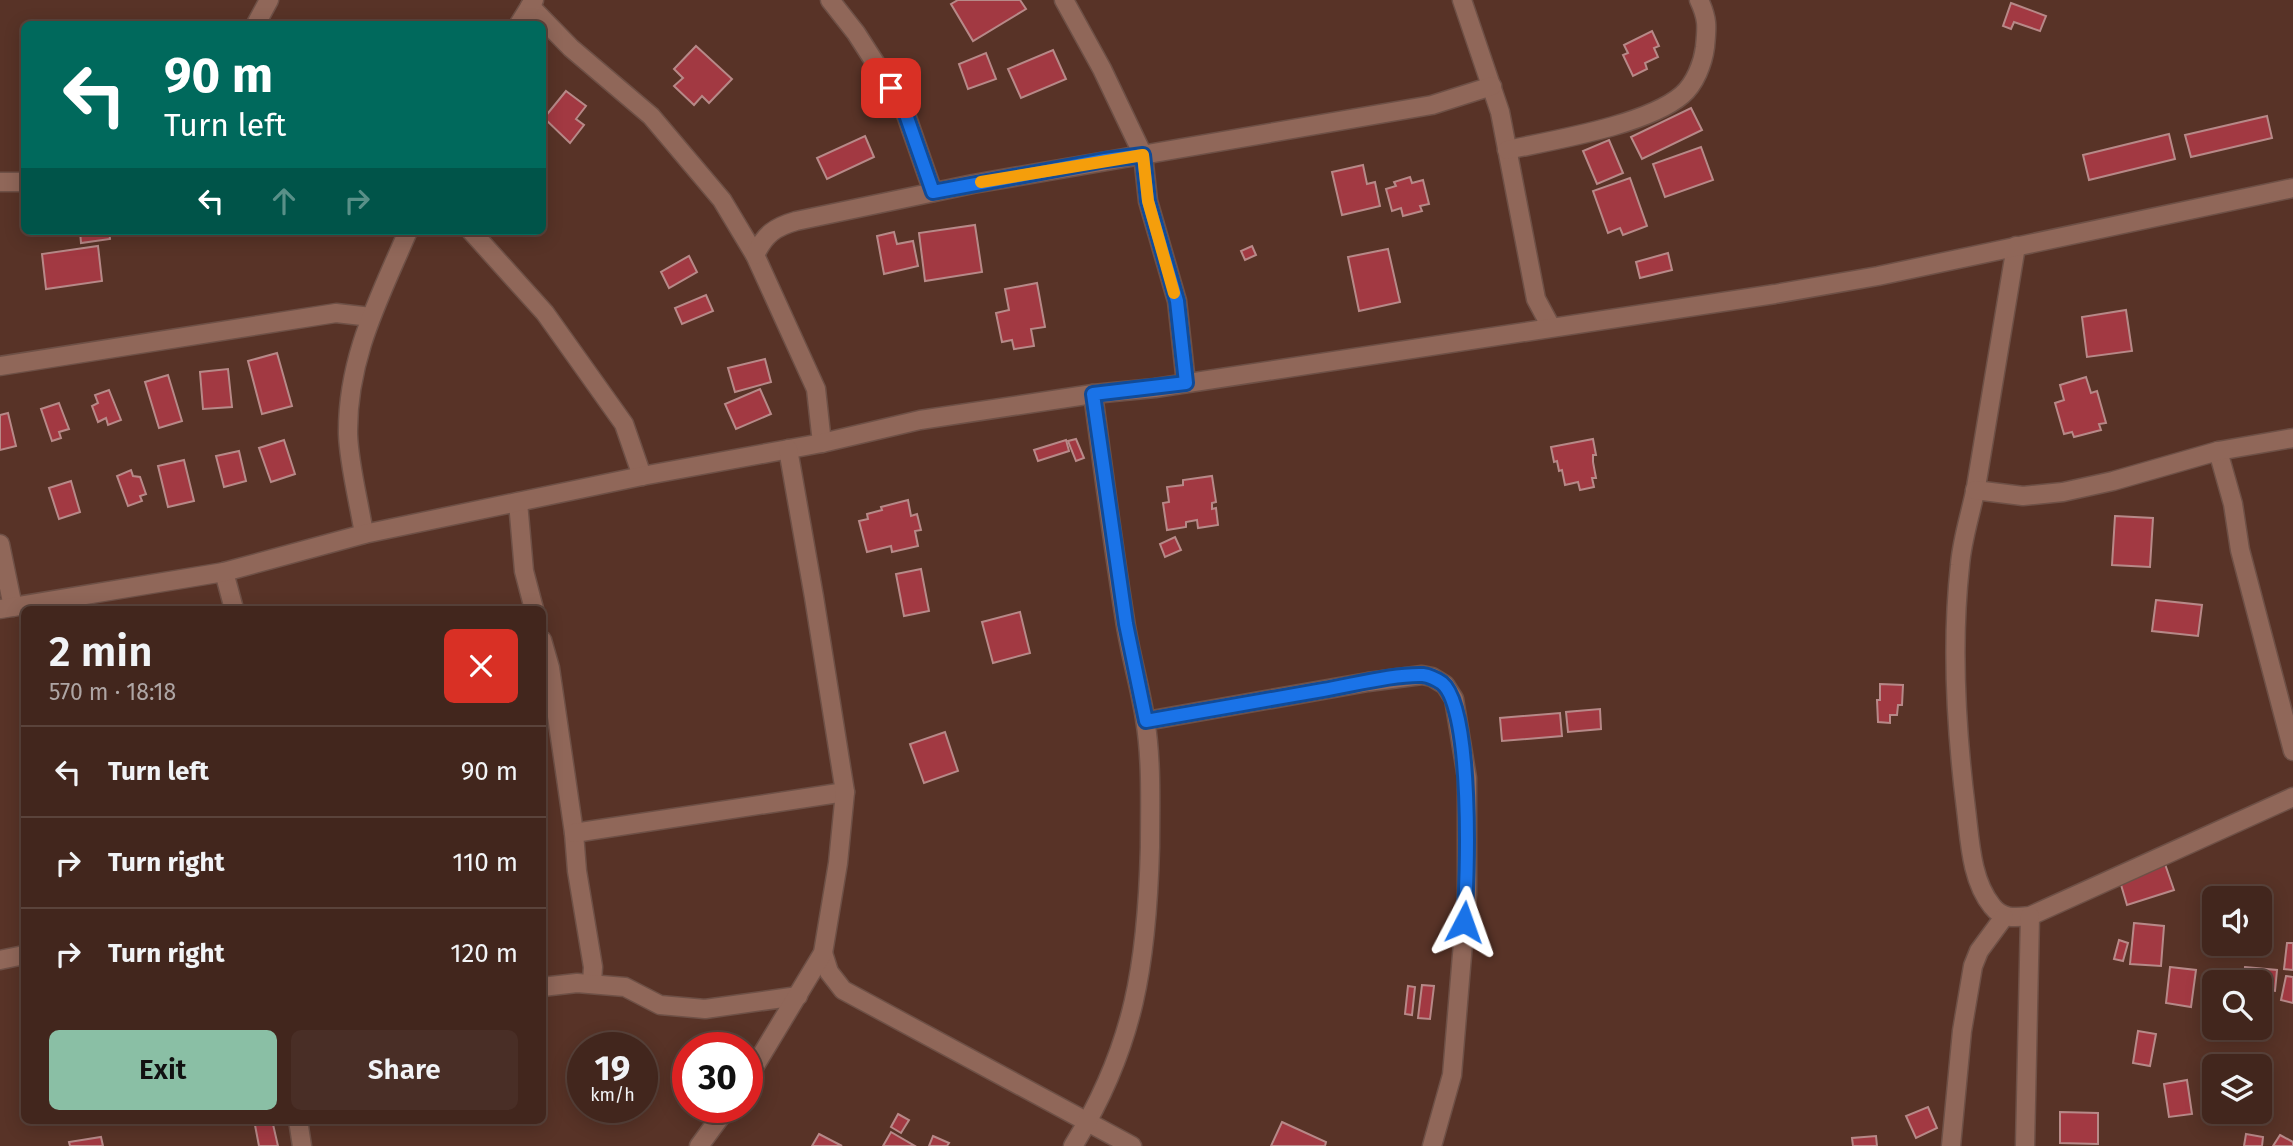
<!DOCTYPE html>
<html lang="en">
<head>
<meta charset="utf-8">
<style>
  :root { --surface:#42261d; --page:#492e26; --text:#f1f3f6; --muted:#aea5a4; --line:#5a433b; --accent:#8abfa5 }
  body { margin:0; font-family:"Fira Sans",sans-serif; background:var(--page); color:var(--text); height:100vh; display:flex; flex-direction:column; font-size:26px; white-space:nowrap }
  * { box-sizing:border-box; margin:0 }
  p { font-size:23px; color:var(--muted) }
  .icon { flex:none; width:38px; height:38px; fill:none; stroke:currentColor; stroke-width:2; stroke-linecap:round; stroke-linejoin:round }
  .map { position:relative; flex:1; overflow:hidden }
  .side { position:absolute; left:21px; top:606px; width:525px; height:518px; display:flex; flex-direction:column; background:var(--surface); border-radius:10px; box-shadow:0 4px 18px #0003,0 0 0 2px var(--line) }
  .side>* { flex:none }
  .guide { position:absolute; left:21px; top:21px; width:525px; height:214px; border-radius:10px; box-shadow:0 4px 18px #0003,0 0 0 2px var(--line); background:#00695c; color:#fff; overflow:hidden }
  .buttons { position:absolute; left:2202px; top:886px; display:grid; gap:14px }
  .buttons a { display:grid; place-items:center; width:70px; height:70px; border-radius:10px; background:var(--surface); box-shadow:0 4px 18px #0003,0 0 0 2px var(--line); font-size:35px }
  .speed { position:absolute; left:567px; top:1032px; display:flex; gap:14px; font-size:35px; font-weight:700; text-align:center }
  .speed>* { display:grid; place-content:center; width:91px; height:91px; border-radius:50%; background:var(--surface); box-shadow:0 4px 18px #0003,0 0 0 2px var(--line); line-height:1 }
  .speed small { font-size:18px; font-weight:400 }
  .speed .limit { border:10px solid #d22; background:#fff; color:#111 }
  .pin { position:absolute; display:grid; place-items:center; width:60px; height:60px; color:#fff; margin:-30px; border-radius:14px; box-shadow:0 4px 10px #0006 }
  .me { position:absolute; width:77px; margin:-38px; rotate:4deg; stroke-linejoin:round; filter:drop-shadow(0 0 5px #0008) }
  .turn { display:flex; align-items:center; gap:24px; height:147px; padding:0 28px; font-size:32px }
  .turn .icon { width:91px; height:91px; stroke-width:2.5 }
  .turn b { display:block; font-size:49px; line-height:60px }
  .lanes { display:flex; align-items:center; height:66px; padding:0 28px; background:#0003; justify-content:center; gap:35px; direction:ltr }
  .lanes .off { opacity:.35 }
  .round { display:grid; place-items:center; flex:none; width:74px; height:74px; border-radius:10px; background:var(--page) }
  .headline { display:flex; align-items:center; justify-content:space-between; height:119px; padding:0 28px }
  h1 { font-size:42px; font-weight:600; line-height:52px }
  .button { display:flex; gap:14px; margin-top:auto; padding:14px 28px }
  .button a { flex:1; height:80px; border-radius:10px; background:var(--accent); color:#111; font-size:28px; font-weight:600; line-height:80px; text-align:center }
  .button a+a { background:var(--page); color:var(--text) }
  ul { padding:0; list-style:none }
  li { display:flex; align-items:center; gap:21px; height:91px; padding:0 28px; border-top:2px solid var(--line) }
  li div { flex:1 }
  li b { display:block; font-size:26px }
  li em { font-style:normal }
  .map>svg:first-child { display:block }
</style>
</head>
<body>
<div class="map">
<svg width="2293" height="1146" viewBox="0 0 2293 1146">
  <rect width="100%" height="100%" fill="#583327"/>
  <g fill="#a23942" stroke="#b78988" stroke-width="2">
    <path d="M958,0h62l6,9 -53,32 -22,-37z"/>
    <path d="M2011,3l35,13 -6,15 -26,-9 -3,7 -8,-3z"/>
    <path d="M1652,31l7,15 -5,2 4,9 -13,6 2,6 -14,7 -10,-21 5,-2 -4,-8z"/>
    <path d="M696,46l36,33 -23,24 -7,-7 -8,9 -20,-19 9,-8 -9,-9z"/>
    <path d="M1053,50l13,29 -45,19 -13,-29z"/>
    <path d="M986,53l10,26 -28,10 -9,-25z"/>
    <path d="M566,91l20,15 -10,13 8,6 -14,18 -26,-25z"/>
    <path d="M1691,108l11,22 -60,29 -11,-22z"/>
    <path d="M2267,116l5,22 -81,19 -6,-22z"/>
    <path d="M2169,134l6,25 -86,21 -6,-25z"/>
    <path d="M865,136l9,21 -47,22 -10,-21z"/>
    <path d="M1609,140l14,33 -26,11 -14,-33z"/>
    <path d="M1701,147l12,33 -48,17 -12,-33z"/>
    <path d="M1363,165l4,19 8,-2 5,24 -38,9 -10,-43z"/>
    <path d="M1410,177l2,6 11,-3 6,24 -9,2 2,5 -19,5 -2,-8 -9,3 -6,-22 10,-3 -2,-4z"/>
    <path d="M1630,178l17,48 -24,9 -3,-7 -12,5 -15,-42z"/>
    <path d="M975,225l7,47 -57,9 -6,-48z"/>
    <path d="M80,231h29l1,8 -29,4z"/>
    <path d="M894,232l3,12 16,-3 5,25 -34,8 -7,-38z"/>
    <path d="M98,246l4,35 -56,8 -4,-35z"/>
    <path d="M1252,246l4,9 -11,5 -4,-9z"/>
    <path d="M1388,249l12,53 -41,9 -11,-54z"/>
    <path d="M1668,253l4,17 -32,8 -4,-16z"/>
    <path d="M689,256l8,16 -28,16 -8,-16z"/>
    <path d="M1037,283l8,44 -14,2 3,17 -20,3 -2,-9 -10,2 -6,-29 13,-3 -4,-21z"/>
    <path d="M706,295l7,16 -31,13 -7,-16z"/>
    <path d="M2126,310l6,41 -45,6 -5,-40z"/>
    <path d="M277,353l15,53 -30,8 -14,-53z"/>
    <path d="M765,359l6,23 -36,10 -7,-24z"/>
    <path d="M228,369l4,38 -29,2 -3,-37z"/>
    <path d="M168,375l14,46 -23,7 -14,-46z"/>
    <path d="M2086,377l5,16 6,-2 9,32 -7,1 2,6 -27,7 -2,-5 -8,2 -9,-31 9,-3 -4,-15z"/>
    <path d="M760,389l11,25 -35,15 -11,-25z"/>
    <path d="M109,390l12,30 -13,5 -2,-7 -8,4 -6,-16 6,-3 -3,-8z"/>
    <path d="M59,403l10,26 -10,3 2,6 -9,3 -11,-32z"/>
    <path d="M8,413l8,33 -16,4v-35z"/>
    <path d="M1076,439l8,19 -8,3 -8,-20z"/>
    <path d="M1593,439l3,16h-3v7l3,16h-4l2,9 -14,3 -2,-8 -13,3 -3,-15 -3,1 -2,-10 -3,1 -3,-15z"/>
    <path d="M284,440l11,34 -24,8 -12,-34z"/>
    <path d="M1066,440l3,11 -31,10 -4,-11z"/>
    <path d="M239,451l7,30 -22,6 -8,-31z"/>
    <path d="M184,460l10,41 -26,6 -10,-41z"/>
    <path d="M131,470l2,6 7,1 6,17 -6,2 2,5 -14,5 -11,-30z"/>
    <path d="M1212,476l4,26 -4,1v6l4,-1 2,17 -20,3 -1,-8 -11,2v5l-19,3 -4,-27 6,-1 -2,-15 16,-2v-5z"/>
    <path d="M71,481l9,31 -21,7 -10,-31z"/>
    <path d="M908,500l3,16 6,-2 4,16 -6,1 3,15 -26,6 -1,-6 -24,6 -8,-31 9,-2 -1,-5 15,-4 -1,-3z"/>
    <path d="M2115,516l38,2 -3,49 -38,-2z"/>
    <path d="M1175,537l6,13 -16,7 -5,-13z"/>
    <path d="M921,569l8,42 -25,5 -8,-42z"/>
    <path d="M2156,600l46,5 -4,31 -46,-5z"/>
    <path d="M1020,612l10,41 -37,10 -11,-41z"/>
    <path d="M1880,684l23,1 -1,20h-4l-1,10h-7v8l-12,-1 -1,-22h3z"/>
    <path d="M1600,709l1,20 -33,3 -2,-20z"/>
    <path d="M1560,713l2,23 -60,5 -2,-23z"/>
    <path d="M945,732l13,39 -34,12 -14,-39z"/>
    <path d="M2165,864l9,26 -47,15 -8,-27z"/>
    <path d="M2134,923l30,3 -3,40 -31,-2z"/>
    <path d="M2119,940l9,3 -5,18 -9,-2z"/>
    <path d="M2287,943h6v27l-9,-1z"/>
    <path d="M2170,967l26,3 -5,37 -25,-4z"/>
    <path d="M2245,967l32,3 -2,21 -16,-2v-7h-15z"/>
    <path d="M2286,976l7,1v26l-12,-3z"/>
    <path d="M1422,985l12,1 -4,33 -12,-1z"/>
    <path d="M1408,986l7,1 -3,28 -7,-1z"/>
    <path d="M2138,1031l18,3 -6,32 -17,-3z"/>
    <path d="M2187,1080l5,34 -23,3 -5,-33z"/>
    <path d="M1928,1107l9,21 -21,10 -10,-22z"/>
    <path d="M2060,1112l38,1v31l-38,-1z"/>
    <path d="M898,1114l11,6 -8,13 -10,-6z"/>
    <path d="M254,1120h18l6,26h-19z"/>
    <path d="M1282,1122l44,20 -1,4h-54z"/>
    <path d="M891,1132l24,14h-32z"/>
    <path d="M819,1134l23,12h-30z"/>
    <path d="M2246,1134l17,3 -1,9h-18z"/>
    <path d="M2280,1135l13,7v4h-20z"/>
    <path d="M933,1136l16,7 -2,3h-18z"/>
    <path d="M1876,1136l1,10h-24l-1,-8z"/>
    <path d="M101,1137l2,9h-33l-1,-4z"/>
  </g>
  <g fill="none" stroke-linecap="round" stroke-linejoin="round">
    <defs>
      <g id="minor">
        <path d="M830,0l26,33 47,73 30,86"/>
        <path d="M1064,0l38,69 41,86 5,46 29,100 9,82"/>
        <path d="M1462,0l38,112 36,187 15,28"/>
        <path d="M530,6l41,42 80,68 71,84 33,55 61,134 6,54"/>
        <path d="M256,24l13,-24"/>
        <path d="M519,24l15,-24"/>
        <path d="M1507,150c47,-10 140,-25 175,-55 13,-11 21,-32 23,-48 2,-20 3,-28 -6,-47"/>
        <path d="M0,182h24"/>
        <path d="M471,231l74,82 79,111 18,52"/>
        <path d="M2016,246c-14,80 -26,161 -40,241 -5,26 -14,52 -16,78 -9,81 -4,164 6,244 4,32 5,71 26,97 10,13 22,12 38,10l263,-119"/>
        <path d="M755,255c10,-21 20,-28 41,-34l177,-37 459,-79 60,-19"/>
        <path d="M0,366l336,-53 35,4"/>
        <path d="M2218,451l15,53 7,46 53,201"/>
        <path d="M1975,490l48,6 40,-4 50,-11 105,-30 75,-13"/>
        <path d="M518,502l6,69 10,38"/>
        <path d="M364,534c-5,-32 -15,-69 -16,-100 -1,-76 31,-135 60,-203"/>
        <path d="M0,544l13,63"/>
        <path d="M224,572l10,37"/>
        <path d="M0,609l224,-37 140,-38 278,-58 180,-33 98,-23 173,-26 62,-6 620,-94 103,-18 415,-88"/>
        <path d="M542,640l8,28 24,165 3,38 16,96 -1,16"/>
        <path d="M1146,721l222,-39 54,-7 10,2 13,8 9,14 13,79v117l-15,180 -20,71"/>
        <path d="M574,833l271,-41"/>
        <path d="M823,953l6,19 14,18 289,156"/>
        <path d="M0,960l24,-5"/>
        <path d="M542,987l35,-4 48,4 35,18 45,4 93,-13"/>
        <path d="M747,1079l76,-126 15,-90 7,-71 -31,-195 -26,-148"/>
        <path d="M298,1120l4,26"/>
        <path d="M699,1146l28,-38"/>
        <path d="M1073,1146c62,-100 74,-184 77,-299 0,-42 2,-86 -5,-128 -5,-33 -15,-65 -20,-99 -12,-75 -22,-151 -32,-226"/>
        <path d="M1951,1146l11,-115 11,-65 6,-15 25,-34"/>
        <path d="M2025,1146l5,-230"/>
      </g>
    </defs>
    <use href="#minor" stroke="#6e5046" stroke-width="21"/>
    <use href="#minor" stroke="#906759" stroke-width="18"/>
  </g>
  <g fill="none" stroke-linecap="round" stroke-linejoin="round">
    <defs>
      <path id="route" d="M891,88l12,18 30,86 172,-32 38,-5 5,46 29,100 9,82 -93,11 33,230 20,97c59,-10 118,-21 177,-31 30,-5 71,-16 100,-15 7,1 13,4 19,8 31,25 26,197 22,239"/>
    </defs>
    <use href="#route" stroke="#114b97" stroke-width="18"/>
    <use href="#route" stroke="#1a73e8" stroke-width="12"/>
    <path stroke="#f59e0b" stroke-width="12" d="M981,182l162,-27 5,46 26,92"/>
  </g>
</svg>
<div class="buttons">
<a><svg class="icon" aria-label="sound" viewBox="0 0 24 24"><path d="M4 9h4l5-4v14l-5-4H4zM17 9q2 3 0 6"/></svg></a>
<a><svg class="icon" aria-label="search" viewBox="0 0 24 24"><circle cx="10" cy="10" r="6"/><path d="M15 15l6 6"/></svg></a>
<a><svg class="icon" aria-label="layers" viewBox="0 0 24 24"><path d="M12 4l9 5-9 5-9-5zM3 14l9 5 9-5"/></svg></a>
</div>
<div class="speed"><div>19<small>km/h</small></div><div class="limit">30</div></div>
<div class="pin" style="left:891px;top:88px;background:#d93025"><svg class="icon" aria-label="arrive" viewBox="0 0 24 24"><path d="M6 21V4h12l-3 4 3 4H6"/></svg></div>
<svg class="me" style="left:1464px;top:922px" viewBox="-20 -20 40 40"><path d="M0-17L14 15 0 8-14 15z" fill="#1a73e8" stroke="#fff" stroke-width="4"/></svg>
<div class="guide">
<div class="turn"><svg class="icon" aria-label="left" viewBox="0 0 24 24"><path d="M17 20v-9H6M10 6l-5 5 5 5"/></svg><div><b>90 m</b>Turn left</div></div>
<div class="lanes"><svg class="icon" aria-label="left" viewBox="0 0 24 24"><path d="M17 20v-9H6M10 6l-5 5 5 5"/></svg><svg class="icon off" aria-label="ahead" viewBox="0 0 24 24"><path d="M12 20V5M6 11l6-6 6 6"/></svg><svg class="icon off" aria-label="right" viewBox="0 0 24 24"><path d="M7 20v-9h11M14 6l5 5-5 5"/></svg></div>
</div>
<section class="side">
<div class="headline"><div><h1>2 min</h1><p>570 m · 18:18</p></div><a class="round" style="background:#d93025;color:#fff"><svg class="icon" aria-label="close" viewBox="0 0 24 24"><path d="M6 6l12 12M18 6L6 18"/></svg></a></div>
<ul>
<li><svg class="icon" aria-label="left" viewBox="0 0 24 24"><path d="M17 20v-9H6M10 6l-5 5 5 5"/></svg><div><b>Turn left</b></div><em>90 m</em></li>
<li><svg class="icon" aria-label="right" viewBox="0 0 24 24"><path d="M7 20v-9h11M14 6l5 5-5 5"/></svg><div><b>Turn right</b></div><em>110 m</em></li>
<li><svg class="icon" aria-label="right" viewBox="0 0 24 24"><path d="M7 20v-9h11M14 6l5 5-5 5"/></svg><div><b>Turn right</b></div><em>120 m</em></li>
</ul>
<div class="button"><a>Exit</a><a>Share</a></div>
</section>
</div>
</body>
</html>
